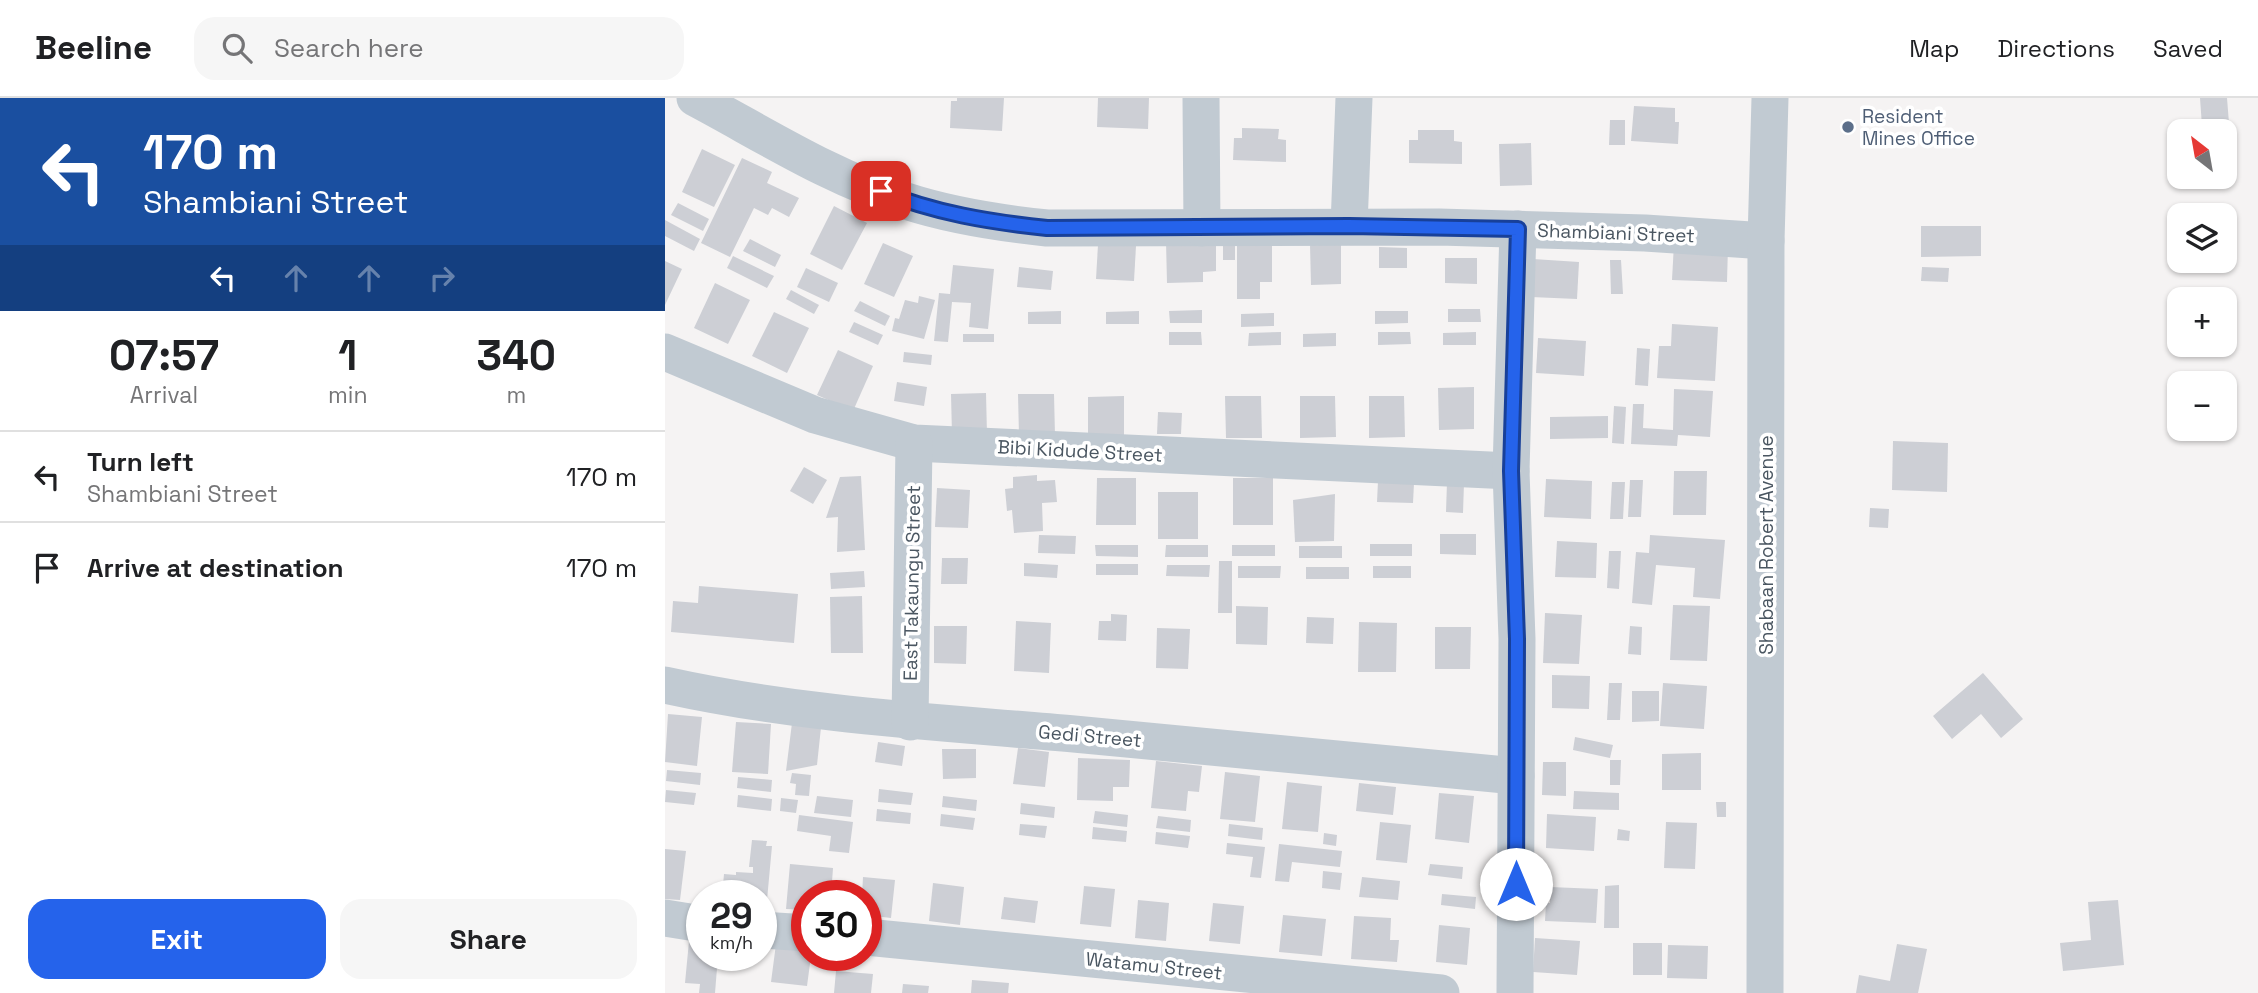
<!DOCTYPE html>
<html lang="en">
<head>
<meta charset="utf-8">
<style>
  :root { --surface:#fff; --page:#f6f6f6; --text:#202124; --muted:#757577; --line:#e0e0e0; --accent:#2563eb }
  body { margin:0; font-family:"Space Grotesk",sans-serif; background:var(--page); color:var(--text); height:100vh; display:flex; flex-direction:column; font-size:26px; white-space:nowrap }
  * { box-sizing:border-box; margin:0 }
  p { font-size:23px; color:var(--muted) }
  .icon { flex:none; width:38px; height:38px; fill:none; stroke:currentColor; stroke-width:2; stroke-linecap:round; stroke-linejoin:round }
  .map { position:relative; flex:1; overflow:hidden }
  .details { display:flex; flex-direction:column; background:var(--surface); width:665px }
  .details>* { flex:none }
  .hud { background:#1a4fa0; color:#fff; overflow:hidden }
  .needle { width:46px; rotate:329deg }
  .buttons { position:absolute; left:1502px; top:21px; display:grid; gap:14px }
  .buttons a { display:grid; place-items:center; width:70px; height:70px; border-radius:14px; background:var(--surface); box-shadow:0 2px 5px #0004; font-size:35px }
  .speed { position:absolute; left:21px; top:782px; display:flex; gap:14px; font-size:35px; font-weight:700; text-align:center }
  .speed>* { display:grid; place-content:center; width:91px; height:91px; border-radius:50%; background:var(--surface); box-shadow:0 2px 5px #0004; line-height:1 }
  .speed small { font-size:18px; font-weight:400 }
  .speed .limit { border:10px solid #d22; background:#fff; color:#111 }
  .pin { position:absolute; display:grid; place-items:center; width:60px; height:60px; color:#fff; margin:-30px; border-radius:14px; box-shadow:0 4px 10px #0006 }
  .me { position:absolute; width:77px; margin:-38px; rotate:0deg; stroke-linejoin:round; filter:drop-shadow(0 0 5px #0008) }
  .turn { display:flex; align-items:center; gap:24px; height:147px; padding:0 28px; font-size:32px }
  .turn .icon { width:91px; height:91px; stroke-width:2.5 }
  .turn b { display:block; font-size:49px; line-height:60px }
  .lanes { display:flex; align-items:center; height:66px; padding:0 28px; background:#0003; justify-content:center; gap:35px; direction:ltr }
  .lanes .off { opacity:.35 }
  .eta { display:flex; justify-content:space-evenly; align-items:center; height:119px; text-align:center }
  .eta b { font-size:42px; font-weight:800; line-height:49px }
  .action { display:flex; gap:14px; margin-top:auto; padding:14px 28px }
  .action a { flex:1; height:80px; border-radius:21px; background:var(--accent); color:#fff; font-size:28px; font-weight:800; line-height:80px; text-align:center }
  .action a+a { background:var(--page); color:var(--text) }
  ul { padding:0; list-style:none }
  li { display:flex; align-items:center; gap:21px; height:91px; padding:0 28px; border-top:2px solid var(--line) }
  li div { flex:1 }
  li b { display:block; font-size:26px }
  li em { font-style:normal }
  header { display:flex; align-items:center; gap:42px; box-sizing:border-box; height:98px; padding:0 35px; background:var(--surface); border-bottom:2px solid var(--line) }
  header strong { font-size:33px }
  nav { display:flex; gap:38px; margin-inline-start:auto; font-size:24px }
  .search { width:490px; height:63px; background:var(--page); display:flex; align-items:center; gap:18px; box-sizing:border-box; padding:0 24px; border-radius:21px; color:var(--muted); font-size:26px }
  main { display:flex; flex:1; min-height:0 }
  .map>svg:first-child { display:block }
</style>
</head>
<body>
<header>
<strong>Beeline</strong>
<div class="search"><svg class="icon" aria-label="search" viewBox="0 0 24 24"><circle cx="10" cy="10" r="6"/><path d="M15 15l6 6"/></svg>Search here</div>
<nav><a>Map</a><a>Directions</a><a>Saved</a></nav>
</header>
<main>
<section class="details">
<div class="hud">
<div class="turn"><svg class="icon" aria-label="left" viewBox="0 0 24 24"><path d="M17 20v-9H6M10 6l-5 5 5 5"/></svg><div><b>170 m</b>Shambiani Street</div></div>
<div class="lanes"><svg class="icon" aria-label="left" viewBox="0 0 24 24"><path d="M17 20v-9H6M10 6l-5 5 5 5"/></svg><svg class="icon off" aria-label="ahead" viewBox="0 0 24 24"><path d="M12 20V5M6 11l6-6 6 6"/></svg><svg class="icon off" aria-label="ahead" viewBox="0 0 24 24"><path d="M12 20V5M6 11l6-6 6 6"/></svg><svg class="icon off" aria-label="right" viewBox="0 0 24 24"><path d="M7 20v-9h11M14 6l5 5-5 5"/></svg></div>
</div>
<div class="eta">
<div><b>07:57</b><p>Arrival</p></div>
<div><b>1</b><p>min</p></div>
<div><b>340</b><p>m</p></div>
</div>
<ul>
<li><svg class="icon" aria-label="left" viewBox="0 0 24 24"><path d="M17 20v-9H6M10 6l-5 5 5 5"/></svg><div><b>Turn left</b><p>Shambiani Street</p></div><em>170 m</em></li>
<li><svg class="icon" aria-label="arrive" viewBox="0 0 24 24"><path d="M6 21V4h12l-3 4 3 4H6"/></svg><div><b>Arrive at destination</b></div><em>170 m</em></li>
</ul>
<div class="action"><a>Exit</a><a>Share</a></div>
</section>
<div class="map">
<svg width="1593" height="895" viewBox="0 0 1593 895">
  <rect width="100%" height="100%" fill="#f5f3f3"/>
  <g fill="#cdcfd5">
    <path d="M292,0h47l-2,33 -52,-3 1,-27h6z"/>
    <path d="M433,0h51l-1,31 -51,-2z"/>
    <path d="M1535,0h27l3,38 -6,1v-6h-24l-1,-5h3z"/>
    <path d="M969,8l41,2v14h4l-1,22 -47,-3z"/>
    <path d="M945,22h15v25h-16z"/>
    <path d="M577,30l37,1 -1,10 8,1v22l-53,-2 1,-22h8z"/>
    <path d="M753,32h36v11l8,1v22l-53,-1v-23h9z"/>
    <path d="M866,45l1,42 -32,1 -1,-42z"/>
    <path d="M37,51l33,16 -21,42 -32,-15z"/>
    <path d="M77,60l30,14 -5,11 32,15 -10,19 -17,-9 -4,7 -14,-7 -24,49 -29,-14z"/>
    <path d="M13,105l31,16 -6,12 -32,-16z"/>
    <path d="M169,108l33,17 -25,47 -32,-16z"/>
    <path d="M0,122l35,19 -6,12 -29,-15z"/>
    <path d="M1256,128h60v30l-60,1z"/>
    <path d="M85,141l31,16 -6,12 -32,-16z"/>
    <path d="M551,142v31l-13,1v10l-36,1 -1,-42z"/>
    <path d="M218,145l30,13 -19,41 -30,-13z"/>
    <path d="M676,145v41l-30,1 -1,-41z"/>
    <rect x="558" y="146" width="12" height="16"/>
    <path d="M572,146h35v38h-12v17h-23z"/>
    <path d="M1009,146l54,2 -1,36 -55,-2z"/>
    <path d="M433,147l38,1 -2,35 -38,-2z"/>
    <path d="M714,149l28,1v20h-28z"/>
    <path d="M68,158l41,20 -7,12 -40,-20z"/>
    <path d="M780,160h32v26l-32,-1z"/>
    <path d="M868,161l46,3 -2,37 -46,-2z"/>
    <path d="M945,162h11l2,34h-12z"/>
    <path d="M0,163l17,8 -17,36z"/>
    <path d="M288,167l41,4 -6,60 -19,-2 2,-24 -19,-1 -4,40 -14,-1 5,-48 11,1z"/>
    <path d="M354,169l34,4 -2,19 -34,-3z"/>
    <path d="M1257,169l27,1 -1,14 -27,-1z"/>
    <path d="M141,170l32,15 -9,19 -32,-15z"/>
    <path d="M50,185l35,17 -22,44 -34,-16z"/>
    <path d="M126,192l28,15 -5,9 -28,-15z"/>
    <path d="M254,198l16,4 -11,39 -32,-8 3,-13 4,1 6,-19 13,3z"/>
    <path d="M195,203l30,15 -5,10 -31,-15z"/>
    <path d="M783,211h32l1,13h-33z"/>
    <path d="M537,212v13h-32l-1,-12z"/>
    <path d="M396,213v13h-33v-12z"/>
    <path d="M474,213v13h-33v-12z"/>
    <path d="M710,213h33v12l-33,1z"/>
    <path d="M109,214l35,16 -22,45 -35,-17z"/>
    <path d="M609,215v13l-33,1v-13z"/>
    <path d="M189,224l29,13 -5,10 -29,-13z"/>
    <path d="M1007,226l46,3 -3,54 -58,-3 2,-32h12z"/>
    <path d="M504,234h32l1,13h-33z"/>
    <path d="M616,234v13l-33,1 1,-13z"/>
    <path d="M713,234h32l1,12 -33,1z"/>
    <path d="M811,234v13h-33v-12z"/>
    <path d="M671,235v13l-33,1v-13z"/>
    <rect x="298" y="236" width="31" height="8"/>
    <path d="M873,240l48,3 -2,35 -48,-3z"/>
    <path d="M972,250l13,1 -2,37 -13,-1z"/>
    <path d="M173,252l35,16 -20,45 -36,-16z"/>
    <path d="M239,254l28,3 -1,10 -28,-3z"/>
    <path d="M232,284l30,5 -3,19 -30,-5z"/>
    <path d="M809,289v42l-35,1 -1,-42z"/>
    <path d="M1009,291l39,2 -3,46 -32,-2 -1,11 -46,-2 2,-40h11l-1,24 30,2z"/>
    <path d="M321,295l1,42h-35l-1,-41z"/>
    <path d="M353,296h36l1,42h-36z"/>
    <path d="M459,298v42l-36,1v-42z"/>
    <path d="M560,298h36l1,42h-36z"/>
    <path d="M635,298h35l1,41 -36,1z"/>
    <path d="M704,298h35l1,41 -36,1z"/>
    <path d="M949,308l12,1 -2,37 -12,-1z"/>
    <path d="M493,314l24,1 -1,21h-24z"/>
    <path d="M943,318v22l-58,1v-22z"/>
    <path d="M1228,343l55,2 -1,49 -55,-2z"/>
    <path d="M139,369l23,13 -14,24 -23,-13z"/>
    <path d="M1009,373h33l-1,44h-33z"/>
    <path d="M372,377v6l18,-1 2,22 -15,1 1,28 -29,2 -2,-23 -5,1 -2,-22 8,-1v-11z"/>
    <path d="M196,378l4,74 -28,2 1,-35 -12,1 14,-41z"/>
    <path d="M432,380h39v47h-40z"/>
    <rect x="568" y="380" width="40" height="47"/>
    <path d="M881,381l46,2 -1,38 -47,-2z"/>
    <path d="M965,382h13l-2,37h-13z"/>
    <path d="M713,383l36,2 -1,20 -36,-1z"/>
    <path d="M782,384l17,1 -1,30 -17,-1z"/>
    <path d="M947,384h13l-2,37h-13z"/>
    <path d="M272,390l33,2 -2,38 -33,-1z"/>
    <rect x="493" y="394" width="40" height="47"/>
    <path d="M670,396l-1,47 -39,1 -2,-42z"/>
    <path d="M1205,410l19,1 -1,19 -19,-1z"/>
    <path d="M775,436h36v21l-36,-1z"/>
    <path d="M374,437l37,1 -1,18 -37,-1z"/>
    <path d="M985,437l75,5 -5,59 -27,-2 2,-29 -39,-3 -4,40 -20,-2 4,-51 13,1z"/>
    <path d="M892,443l40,2 -1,35 -41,-1z"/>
    <rect x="705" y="446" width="42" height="12"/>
    <path d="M430,447h43v12l-42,-1z"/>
    <path d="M501,447h42v12h-43z"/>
    <rect x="567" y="447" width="43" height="11"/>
    <rect x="634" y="448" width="43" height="12"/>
    <path d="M944,453h12l-2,38 -12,-1z"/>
    <path d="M277,460h26l-1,26h-26z"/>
    <path d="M554,463h13v52h-14z"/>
    <path d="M359,465l34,2 -1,13 -33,-2z"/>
    <rect x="431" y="466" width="42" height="11"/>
    <path d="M502,467h43l-1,12 -43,-1z"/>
    <path d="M573,468h43l-1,12h-42z"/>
    <rect x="708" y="468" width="38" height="12"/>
    <rect x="641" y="469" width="43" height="12"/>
    <path d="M199,473l1,16 -34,2 -1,-16z"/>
    <path d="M34,488l99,8 -4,49 -123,-11 2,-31 25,2z"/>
    <path d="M197,498l1,57h-32l-1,-56z"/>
    <path d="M1008,507l37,1 -3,55 -37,-1z"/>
    <path d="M571,508l32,1 -1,38 -31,-1z"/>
    <path d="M880,515l37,2 -3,49 -36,-1z"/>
    <path d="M446,516l16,1 -1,26 -28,-1 1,-19h12z"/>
    <path d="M642,519l27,1 -1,26 -27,-1z"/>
    <path d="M351,523l35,2 -2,50 -35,-2z"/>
    <path d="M694,524l38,1 -1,49h-38z"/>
    <path d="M269,528h33l-1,38 -32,-1z"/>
    <path d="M965,528l12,1 -1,28 -13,-1z"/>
    <path d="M770,529h36l-1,42h-35z"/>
    <path d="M492,530l33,1 -2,40 -32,-1z"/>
    <path d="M1318,575l40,46 -22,19 -20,-24 -29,25 -19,-23z"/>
    <path d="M887,577l38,1 -1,33 -37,-1z"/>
    <path d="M944,585h13l-2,37h-13z"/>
    <path d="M998,585l44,3 -3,43 -44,-3z"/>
    <path d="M967,593h27v30l-27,1z"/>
    <path d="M3,616l34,3 -5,49 -32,-4z"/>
    <path d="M128,617l29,3 -5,47 -31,6z"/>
    <path d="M71,624l35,2 -3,50 -36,-2z"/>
    <path d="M910,639l38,8 -3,13 -37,-8z"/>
    <path d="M213,644l27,4 -3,20 -27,-4z"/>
    <path d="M353,650l31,4 -4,35 -32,-3z"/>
    <path d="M277,651h34v29l-33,1z"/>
    <path d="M1036,655v37h-39v-36z"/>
    <path d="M413,660l52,2 -1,27h-16v14l-36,-1z"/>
    <path d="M945,662h11l-1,25h-10z"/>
    <path d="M491,663l46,5 -3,26 -11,-1 -2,20 -35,-3z"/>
    <path d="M878,664h23v34l-24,-1z"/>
    <path d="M2,672l34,3 -1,12 -34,-4z"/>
    <path d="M560,674l35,4 -5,46 -35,-3z"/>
    <path d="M127,675l19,2 -2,21 -14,-1 1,-11 -6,-1z"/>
    <path d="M73,679l34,3 -1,12 -34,-4z"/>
    <path d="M622,684l35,4 -4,46 -36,-3z"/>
    <path d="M694,685l37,4 -3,28 -37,-4z"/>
    <path d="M214,691l34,4 -2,12 -33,-3z"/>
    <path d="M1,692l30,3 -2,12 -29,-3z"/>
    <path d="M909,693l45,2v17l-46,-1z"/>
    <path d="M774,695l35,3 -5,47 -34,-4z"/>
    <path d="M73,697l34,4 -1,12 -34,-4z"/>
    <path d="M152,698l36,4 -2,17 -37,-4z"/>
    <path d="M278,698l34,4 -1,11 -34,-4z"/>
    <path d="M116,700l17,2 -2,13 -16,-2z"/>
    <path d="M1051,704h10v15h-9z"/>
    <path d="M356,705l34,4 -1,11 -34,-4z"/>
    <path d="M212,711l34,4 -1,11 -34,-3z"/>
    <path d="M430,713l33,4 -1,12 -34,-4z"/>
    <path d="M276,716l34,4 -2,12 -33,-4z"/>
    <path d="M882,716l49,3 -2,34 -48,-3z"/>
    <path d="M134,717l54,7 -4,31 -20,-2 2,-15 -34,-5z"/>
    <path d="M493,718l33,4 -1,12 -34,-4z"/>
    <path d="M715,724l31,3 -4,38 -31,-3z"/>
    <path d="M1001,724l31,1 -2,46 -31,-1z"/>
    <path d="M355,726l27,2 -2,12 -26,-3z"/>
    <path d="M564,726l34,4 -1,12 -34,-4z"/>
    <path d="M428,729l34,4 -1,11 -34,-3z"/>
    <path d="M953,731l12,2 -1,10 -12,-1z"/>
    <path d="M491,734l34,4 -2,12 -33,-4z"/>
    <path d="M659,735l13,2 -1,11 -13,-2z"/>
    <path d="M87,742l15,1 -1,5h6l-5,54 -6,-1v-3h-39l2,-22 12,1v-3l17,1v-6h-4z"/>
    <path d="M562,745l38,4 -4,31 -11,-1 3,-20 -27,-3z"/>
    <path d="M614,746l63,7 -2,16 -48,-5 -3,20 -14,-1z"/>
    <path d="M0,751l21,2 -6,49 -15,-1z"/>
    <path d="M125,766l43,4 -2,28h-24v14l-21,-1z"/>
    <path d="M765,766l33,3 -1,12 -34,-4z"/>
    <path d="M658,773l19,2 -2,17 -18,-2z"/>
    <path d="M198,779l32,3 -4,38 -25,-3v-19h-4z"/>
    <path d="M697,779l38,4 -2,19 -39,-3z"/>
    <path d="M268,785l31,4 -4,38 -31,-4z"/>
    <path d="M954,787v43h-15l1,-42z"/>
    <path d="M419,788l31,3 -4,38 -31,-3z"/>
    <path d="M885,789l48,2 -2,34 -51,-2 1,-18h4z"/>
    <path d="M777,796l34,3 -1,12 -34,-4z"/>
    <path d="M339,799l34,4 -3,22 -34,-4z"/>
    <path d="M473,802l31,3 -3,38 -31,-3z"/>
    <path d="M1453,802l6,65 -61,6 -3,-28 31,-3 -3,-38z"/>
    <path d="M548,805l31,3 -4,38 -31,-3z"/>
    <path d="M618,817l43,4 -4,37 -43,-4z"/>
    <path d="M689,818l37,2 -1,22h9l-2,22 -46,-3z"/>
    <path d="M774,827l31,3 -3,37 -31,-3z"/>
    <path d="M870,840l45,3 -3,34 -44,-3z"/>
    <path d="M24,843l13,1v14h16l-3,37h-16l1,-9 -15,-1z"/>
    <rect x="968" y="845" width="29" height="32"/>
    <path d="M111,846l31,4v8h4l-4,30 -36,-4z"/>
    <path d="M1232,846l30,5 -9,44h-62l3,-18 31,6z"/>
    <path d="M1003,847l40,1 -1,33 -40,-1z"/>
    <path d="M171,873l37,3 -2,19h-37z"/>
    <path d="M307,882l37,3 -1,10h-37z"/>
    <path d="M238,886l26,2 -1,7h-26z"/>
  </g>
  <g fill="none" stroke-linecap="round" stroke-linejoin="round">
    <g stroke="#c1cad2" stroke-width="37">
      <path d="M30,0c68,36 136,80 211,103 46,15 93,22 141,27l392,-1 206,6 121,8"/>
      <path d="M536,0l1,130"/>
      <path d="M684,128l5,-128"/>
      <path d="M0,254l150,63 99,28 597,28"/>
      <path d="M0,587c136,30 271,37 409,49 148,13 295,28 442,42"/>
      <path d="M245,624l4,-279"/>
      <path d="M0,820l37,6"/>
      <path d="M96,832l46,3"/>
      <path d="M201,839l575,56"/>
      <path d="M850,895l2,-354 -6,-168 7,-242"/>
      <path d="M1100,895l1,-752 4,-143"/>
    </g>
  </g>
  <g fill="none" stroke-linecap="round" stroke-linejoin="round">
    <defs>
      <path id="route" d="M216,93c53,22 109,31 166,37l302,-2 169,3 -7,242 6,168 -1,245"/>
    </defs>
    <use href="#route" stroke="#184099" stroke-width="18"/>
    <use href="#route" stroke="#2563eb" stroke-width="12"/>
  </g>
  <circle fill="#5c6f8a" stroke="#fff" stroke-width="2.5" cx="1183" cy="29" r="7"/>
  <g text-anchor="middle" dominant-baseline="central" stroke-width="7" stroke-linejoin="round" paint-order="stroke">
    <g font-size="19" fill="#4e5e75" stroke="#fff" text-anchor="start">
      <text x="1197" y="18">Resident<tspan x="1197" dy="22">Mines Office</tspan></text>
    </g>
    <g font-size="19" fill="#4a5661" stroke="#fff">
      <text transform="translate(951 135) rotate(2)">Shambiani Street</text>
      <text transform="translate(415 353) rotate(3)">Bibi Kidude Street</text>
      <text transform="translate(1101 447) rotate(-90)">Shabaan Robert Avenue</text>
      <text transform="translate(247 485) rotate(-89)">East Takaungu Street</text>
      <text transform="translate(425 638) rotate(5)">Gedi Street</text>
      <text transform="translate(489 868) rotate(6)">Watamu Street</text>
    </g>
  </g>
</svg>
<div class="buttons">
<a><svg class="needle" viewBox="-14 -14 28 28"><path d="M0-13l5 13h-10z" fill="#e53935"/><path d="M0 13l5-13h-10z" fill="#757577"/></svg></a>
<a><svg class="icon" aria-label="layers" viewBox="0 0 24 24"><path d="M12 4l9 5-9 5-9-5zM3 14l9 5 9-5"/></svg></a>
<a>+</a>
<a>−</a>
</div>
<div class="speed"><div>29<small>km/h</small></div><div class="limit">30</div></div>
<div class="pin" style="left:216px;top:93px;background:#d93025"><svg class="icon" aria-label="arrive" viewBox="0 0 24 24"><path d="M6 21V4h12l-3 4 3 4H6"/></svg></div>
<svg class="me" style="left:851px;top:786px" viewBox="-20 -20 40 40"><circle r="19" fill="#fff"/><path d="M0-13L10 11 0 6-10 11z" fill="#2563eb"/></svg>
</div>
</main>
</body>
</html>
